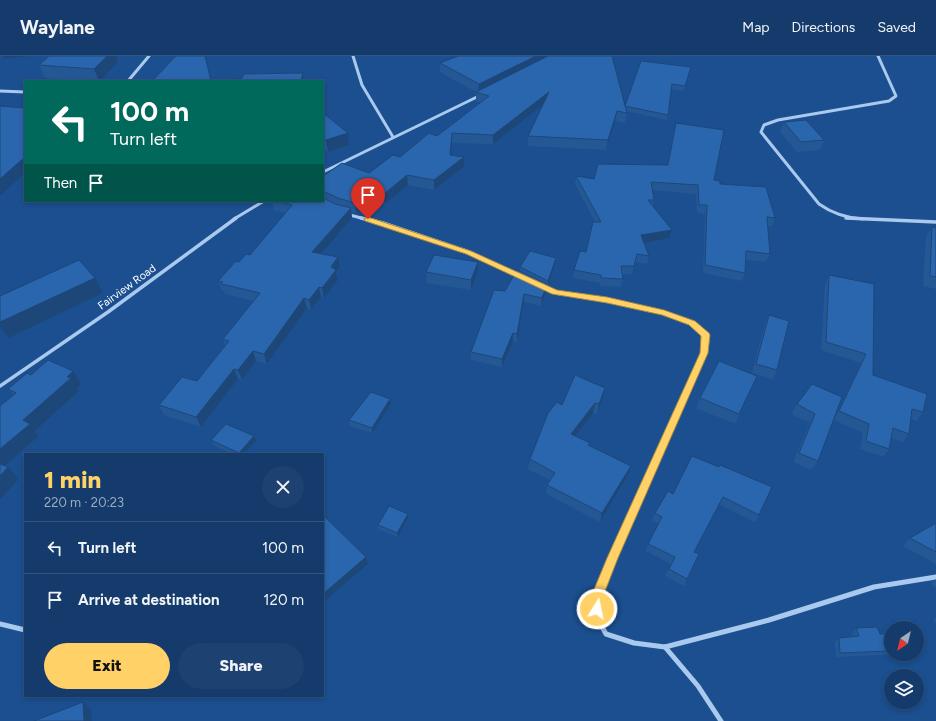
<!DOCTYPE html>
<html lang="en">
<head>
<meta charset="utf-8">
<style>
  :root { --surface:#143b6b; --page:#1d4271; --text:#f1f3f6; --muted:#9dadc1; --line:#33557e; --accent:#ffd166 }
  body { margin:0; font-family:Figtree,sans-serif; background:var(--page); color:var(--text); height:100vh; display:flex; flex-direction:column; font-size:15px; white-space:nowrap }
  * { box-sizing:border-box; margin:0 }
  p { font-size:13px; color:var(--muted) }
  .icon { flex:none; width:22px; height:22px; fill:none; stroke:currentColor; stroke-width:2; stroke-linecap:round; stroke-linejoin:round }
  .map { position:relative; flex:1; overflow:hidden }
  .details { position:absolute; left:24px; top:397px; width:300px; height:244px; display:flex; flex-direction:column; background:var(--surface); border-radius:0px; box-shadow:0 2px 6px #0003,0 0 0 1px var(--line) }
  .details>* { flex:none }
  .banner { position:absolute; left:24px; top:24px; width:300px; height:122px; border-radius:0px; box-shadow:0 2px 6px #0003,0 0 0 1px var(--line); background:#00695c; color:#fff; overflow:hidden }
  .needle { width:26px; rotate:215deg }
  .fabs { position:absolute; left:884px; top:565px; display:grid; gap:8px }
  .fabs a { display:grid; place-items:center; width:40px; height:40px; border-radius:50%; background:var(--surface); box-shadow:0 2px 6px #0003,0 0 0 1px var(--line); font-size:20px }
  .pin { position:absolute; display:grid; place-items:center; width:34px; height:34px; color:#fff; margin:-41px -17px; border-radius:50% 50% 50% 0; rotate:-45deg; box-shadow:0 0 4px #0007 }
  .pin .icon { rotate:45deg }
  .me { position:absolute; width:44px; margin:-22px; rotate:10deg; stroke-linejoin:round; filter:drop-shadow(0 0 3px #0008) }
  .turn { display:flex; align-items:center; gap:14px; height:84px; padding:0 20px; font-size:18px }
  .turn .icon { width:52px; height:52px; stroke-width:2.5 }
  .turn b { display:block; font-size:28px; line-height:34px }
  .then { display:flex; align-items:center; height:38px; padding:0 20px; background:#0003; gap:8px; font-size:15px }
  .round { display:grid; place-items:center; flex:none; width:42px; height:42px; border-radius:21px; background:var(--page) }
  .overview { display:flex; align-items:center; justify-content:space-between; height:68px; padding:0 20px }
  h1 { font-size:24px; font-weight:800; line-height:30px; color:var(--accent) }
  .primary-button { display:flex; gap:8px; margin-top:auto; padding:8px 20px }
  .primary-button a { flex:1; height:46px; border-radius:24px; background:var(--accent); color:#111; font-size:16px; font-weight:800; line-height:46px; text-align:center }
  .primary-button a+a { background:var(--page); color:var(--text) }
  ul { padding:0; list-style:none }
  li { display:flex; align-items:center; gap:12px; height:52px; padding:0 20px; border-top:1px solid var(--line) }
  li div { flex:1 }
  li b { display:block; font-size:15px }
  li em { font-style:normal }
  header { display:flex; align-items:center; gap:24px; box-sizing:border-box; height:56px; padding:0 20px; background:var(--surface); border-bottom:1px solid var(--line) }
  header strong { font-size:19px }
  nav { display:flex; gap:22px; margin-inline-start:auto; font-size:14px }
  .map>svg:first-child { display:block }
</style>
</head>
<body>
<header>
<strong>Waylane</strong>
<nav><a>Map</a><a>Directions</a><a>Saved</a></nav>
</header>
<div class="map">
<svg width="936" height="665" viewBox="0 0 936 665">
  <rect width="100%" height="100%" fill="#1b4f8f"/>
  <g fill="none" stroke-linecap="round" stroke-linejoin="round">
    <g stroke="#a9c9ee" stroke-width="3">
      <path d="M353,0l9,29 31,52"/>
      <path d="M128,25l21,-25"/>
      <path d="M0,35l25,1"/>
      <path d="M323,116l158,-77"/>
      <path d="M346,158l19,5"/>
      <path d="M234,163l30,-18"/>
      <path d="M863,163c-17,-1 -30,-5 -44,-15l-58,-72 3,-7 14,-5 111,-19 7,-5 -18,-40"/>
    </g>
    <g stroke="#a9c9ee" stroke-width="3.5">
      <path d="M361,162l22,5 86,29 51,24"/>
      <path d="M846,162l90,4"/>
      <path d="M543,231l12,6 52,7 56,12 29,11 14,12 -2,18 -38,81"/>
      <path d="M0,330l108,-74 128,-94"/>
    </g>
    <g stroke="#a9c9ee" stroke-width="5">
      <path d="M667,377l-55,125 -16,41 1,19 9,16 28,9 31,4 104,-27 105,-33 62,-10"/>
      <path d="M0,568l25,6"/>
      <path d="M665,591l33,39 23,35"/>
    </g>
  </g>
  <g fill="#245895">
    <path d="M49,0h67l2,6 -18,19h-11l-44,-3 -6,-13z"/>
    <path d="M440,7l185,44v-1l66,-39 -7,24 -13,-2 -3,26 -1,5 -41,-9 1,2 -2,10 -10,-2 -9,29 -78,-4v-10l15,-31 -50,39 -41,-1 -1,12 13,12 -30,23 -26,-5 -23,19 -8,-2 -4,4 -7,-4 -10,11 -5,-1 1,6 -31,36 19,13 -4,5 2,8 -14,18 -3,-1 -10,13 -4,-2 -40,56 -11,-3 -14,19 -4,-1 -37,48 -37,-12 -5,-10 38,-24 28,-35 -2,-7 30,-38 -28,-7 -1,-3h-2l-4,-10 21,-19 11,-7 36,-42 -12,-3 -2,-9h51v-25l46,-3 31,-16 37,-21 44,-33 -5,-2v-9l-36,-20z"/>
    <path d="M323,57l26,32 -21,7 -5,-4z"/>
    <path d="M784,66l40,18 -4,10 -23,2 -17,-20z"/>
    <path d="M674,75l40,49 61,38 -3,8h-4l2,28 -4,8 -20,-2 -1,13 -3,8 -39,-8 2,-59 -8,-1 -1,-19 -44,-4 2,10 -1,6 16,32 -25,5 5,13 -2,8 -12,-2 -3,12 -10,1 1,4 -2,8 -21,-1v-3l-27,-5 1,-8 12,-18 9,-30 -20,-38 1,-8 18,3 74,-14z"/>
    <path d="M932,171l4,1v61l-13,-3 3,-49z"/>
    <path d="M555,208l-7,22 -2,-1v7l-5,14 -17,-4 -7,40 -4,-1 -11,26 -31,-7v-8l34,-61 15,-19v-5z"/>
    <path d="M426,216h52l-7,18 -44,-7z"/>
    <path d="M829,219l45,9 -1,91 50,37 -7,9 -5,-2 -2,15 -6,8 -12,-4 -2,11 -6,8 -23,-8 3,-16 -29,-13 27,-57 -40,-13 4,-66z"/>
    <path d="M769,259l8,55 -4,9 -21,-6 13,-49z"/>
    <path d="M31,319l50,9 -4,4 2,3 -44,40 4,5 -35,30 15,13 -19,21v-94l13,-11 -5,-6z"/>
    <path d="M757,320l-22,48 -39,-16 4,-10z"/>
    <path d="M842,341l-24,64 -7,9 -18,-8 17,-39 -19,-9 6,-10z"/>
    <path d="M603,342l-6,16 -4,-1 -18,23 15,7 -1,2 39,30 -28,47 -54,-28 1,-9 3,-5 -22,-11 2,-10 32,-54z"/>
    <path d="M391,348l-19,29 -22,-7 -1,-6z"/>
    <path d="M254,380l2,5 -12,13h-12l-19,-9 -2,-5z"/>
    <path d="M692,400l67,59 -4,7 -36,-18 -25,48 -7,27 -3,7 -19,-10 6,-12 -25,-13 2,-7 11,-20 -7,-3 3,-8 18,-19z"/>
    <path d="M408,458v4l-10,19 -20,-8v-4z"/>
    <path d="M936,467v41l-33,-18 7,-8z"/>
    <path d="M936,523v9l-5,-4z"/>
    <path d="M936,562v6l-3,-4z"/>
    <path d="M856,572l24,6 11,-1v21h13l-68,3 -1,-15 4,-4 14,-2 -1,-3z"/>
  </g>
  <g fill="#1d4779">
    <path d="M3,0h27l-26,3z"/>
    <path d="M107,0h9l2,6 -18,19h-1l-5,-12z"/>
    <path d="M536,0h18l-76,37 1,-9z"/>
    <path d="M303,17l1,8h-3z"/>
    <path d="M549,36l-1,9 -55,43v-9z"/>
    <path d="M617,55l-2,10 -9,29 2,-10z"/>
    <path d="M348,77l1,12 -21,7 -2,-12z"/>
    <path d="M452,77v10l-2,21v-9z"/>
    <path d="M25,101v16l-25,23v-17z"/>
    <path d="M464,101v10l-30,23v-10z"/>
    <path d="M407,119l1,10 -23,19 -1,-10z"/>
    <path d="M364,137l2,9 -10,11 -1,-10z"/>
    <path d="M376,137l1,9 -4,4 -1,-10z"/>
    <path d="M351,152l1,10 -38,44 -2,-10z"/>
    <path d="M672,174l-3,8 -29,6 1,-9z"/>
    <path d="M338,201l2,10 -4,5 2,8 -14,18 -2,-10 9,-21z"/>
    <path d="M556,202l-1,6 -7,22v-5z"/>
    <path d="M478,206v10l-7,18v-10z"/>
    <path d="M95,222l8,15 -95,45 -8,-12v-4z"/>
    <path d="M547,228l-1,8 -5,14 1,-8z"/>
    <path d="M319,231l2,10 -10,13 -2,-10z"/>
    <path d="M524,238v8l-7,40v-8z"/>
    <path d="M304,242l3,10 -40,56 -3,-10z"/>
    <path d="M513,277v8l-11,26v-8z"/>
    <path d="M253,295l3,10 -14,19 -4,-10z"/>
    <path d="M234,313l4,10 -37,48 -5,-10z"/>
    <path d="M73,315l8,13 -4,4 2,3 -44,40 4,5 -39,34v-21l23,-29 44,-43z"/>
    <path d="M605,332l-2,10 -6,16 2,-10z"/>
    <path d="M390,343l1,5 -19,29v-5z"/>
    <path d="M595,347l-2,10 -23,30 1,-9z"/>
    <path d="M254,380l2,5 -12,13h-5v-1z"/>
    <path d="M631,410l-3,9 -28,47 2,-9z"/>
    <path d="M8,411l11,12 -19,21v-24z"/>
    <path d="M408,458v4l-10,19 -1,-4z"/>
    <path d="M366,501l2,7 -45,38v-8z"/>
    <path d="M83,646l8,7 1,12h-8z"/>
  </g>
  <g fill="#2a66ad" stroke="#1d4779">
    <path d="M49,0h58l-13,13 -55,-4z"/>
    <path d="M176,0h29l6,25h-57v-2z"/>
    <path d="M458,0h78l-57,28 -39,-21z"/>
    <path d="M548,0h64l15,57 -10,-2 -9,29 -80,-4 21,-44 -56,43 -41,-2 -2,22 14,2 -30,23 -27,-5 -23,19 -8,-1 -4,3 -8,-3 -9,10 -17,-5 -15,-7v-15l19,-13 27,10 24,-18 7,2 29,-24 8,3 52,-40 -13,-4z"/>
    <path d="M641,5l50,6 -6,19 -13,-2 -4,31 -43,-9z"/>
    <path d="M303,17l-2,8h-37v-1l-1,1h-45l24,-3 2,-4z"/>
    <path d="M0,50l25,2v49l-25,22z"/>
    <path d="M323,57l25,20 -22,7 -3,-3z"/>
    <path d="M806,64l18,20 -23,2 -17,-20z"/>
    <path d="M676,67l48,7 -10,50 6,1v3l46,3 9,31 -8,-1 3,37 -24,-3 -1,22 -40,-8 2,-60h-8l-1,-20 -47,-3 3,18h-6l24,30 -31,5 8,21 -12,-2 -3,12h-13l2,13 -22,-1v-3l-27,-5 6,-19 6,1 7,-30h8l-25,-46 18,3 4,-15 70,1z"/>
    <path d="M323,142l12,6 16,4 -39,44 26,5 -7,10 5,3 -14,18 -3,-1 -10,13 -5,-2 -40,56 -11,-3 -15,19 -4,-1 -38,48 -37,-12 23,-28 15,4 32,-40 -6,-2 37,-46 -39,-9 2,-2 -5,-1 18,-20 3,1 7,-8 4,1 42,-50 -16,-4h47z"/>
    <path d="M932,171l4,1v49l-6,-1z"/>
    <path d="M530,195l26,7 -8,23 -28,-14z"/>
    <path d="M434,199l44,7 -7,18 -45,-8z"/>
    <path d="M79,204l16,18 -95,44v-26z"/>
    <path d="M517,214l30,14 -5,14 -18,-4 -7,40 -4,-1 -11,26 -31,-7 23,-62 11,1z"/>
    <path d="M829,219l45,9 -1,91 54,19 -4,18 -11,-3 -3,25 -16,-6 -4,21 -23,-8 3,-17 -30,-13 27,-57 -40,-12z"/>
    <path d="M769,259l20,6 -12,49 -21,-6z"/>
    <path d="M48,304l25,11 -6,6 4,1 -48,42 7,4 -30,25v-43l16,-13 -8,-4 19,-16 4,2z"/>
    <path d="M719,305l38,15 -18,38 -39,-16z"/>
    <path d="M575,319l30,13 -6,16 -4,-1 -24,31 19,9 -2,2 43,21 -29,47 -55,-28 8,-12 -25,-14 18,-46 9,-11 5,3z"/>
    <path d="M812,328l30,13 -24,64 -19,-8 16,-39 -18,-10z"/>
    <path d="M371,336l19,7 -18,29 -23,-8z"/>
    <path d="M226,368l28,12 -15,17 -28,-13z"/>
    <path d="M692,400l27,11 1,-2 52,22 -13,28 -36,-18 -29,55 5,2 -12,25 -18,-10 6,-12 -27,-13 14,-27 -7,-4 13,-22 5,3z"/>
    <path d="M0,408l8,3 -8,9z"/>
    <path d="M389,450l19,8 -11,19 -19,-8z"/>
    <path d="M323,459l43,42 -43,37z"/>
    <path d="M936,467v29l-26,-14z"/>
    <path d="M877,571l3,7 11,-1v18l-51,2 -1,-15 20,-2 -3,-8z"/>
    <path d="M83,646l1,19h-50z"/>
  </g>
  <path fill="#ffd166" stroke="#a68842" d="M368,161l103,34 86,39 50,7 57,13 31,11 14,12 1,2 -2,18 -90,205 -16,41v10l-1,3 -4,2 -4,-2 -3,-13 17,-41 93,-205 1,-17 -12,-11 -27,-10 -55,-12 -55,-9 -86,-40 -101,-33 -1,-2z"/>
  <g text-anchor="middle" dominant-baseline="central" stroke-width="4" stroke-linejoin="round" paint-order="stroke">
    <g font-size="11" fill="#fff" stroke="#1b4f8f">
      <text transform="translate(127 231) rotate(-36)">Fairview Road</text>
    </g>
  </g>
</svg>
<div class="fabs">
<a><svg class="needle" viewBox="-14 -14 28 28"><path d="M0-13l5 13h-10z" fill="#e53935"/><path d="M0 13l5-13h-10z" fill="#9dadc1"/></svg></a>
<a><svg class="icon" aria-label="layers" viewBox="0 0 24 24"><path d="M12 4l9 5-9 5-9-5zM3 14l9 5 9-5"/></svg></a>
</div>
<div class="pin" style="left:368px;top:163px;background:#d93025"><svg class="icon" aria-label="arrive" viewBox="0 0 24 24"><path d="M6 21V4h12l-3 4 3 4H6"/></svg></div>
<svg class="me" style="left:597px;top:553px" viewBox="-20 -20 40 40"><circle r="17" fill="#ffd166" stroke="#fff" stroke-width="3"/><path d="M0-11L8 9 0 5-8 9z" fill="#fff"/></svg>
<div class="banner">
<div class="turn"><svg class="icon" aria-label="left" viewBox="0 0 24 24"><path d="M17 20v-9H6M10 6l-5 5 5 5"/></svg><div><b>100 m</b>Turn left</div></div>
<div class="then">Then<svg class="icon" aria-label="arrive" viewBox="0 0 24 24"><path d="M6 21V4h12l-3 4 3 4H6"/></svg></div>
</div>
<section class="details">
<div class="overview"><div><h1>1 min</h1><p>220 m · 20:23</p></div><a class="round"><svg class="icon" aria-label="close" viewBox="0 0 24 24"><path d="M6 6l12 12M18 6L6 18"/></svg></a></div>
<ul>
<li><svg class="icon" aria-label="left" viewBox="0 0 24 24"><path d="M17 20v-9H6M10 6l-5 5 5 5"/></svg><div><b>Turn left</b></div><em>100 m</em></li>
<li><svg class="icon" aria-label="arrive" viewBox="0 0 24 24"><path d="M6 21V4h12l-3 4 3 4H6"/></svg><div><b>Arrive at destination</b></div><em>120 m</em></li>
</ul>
<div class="primary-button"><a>Exit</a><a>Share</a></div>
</section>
</div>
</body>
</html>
